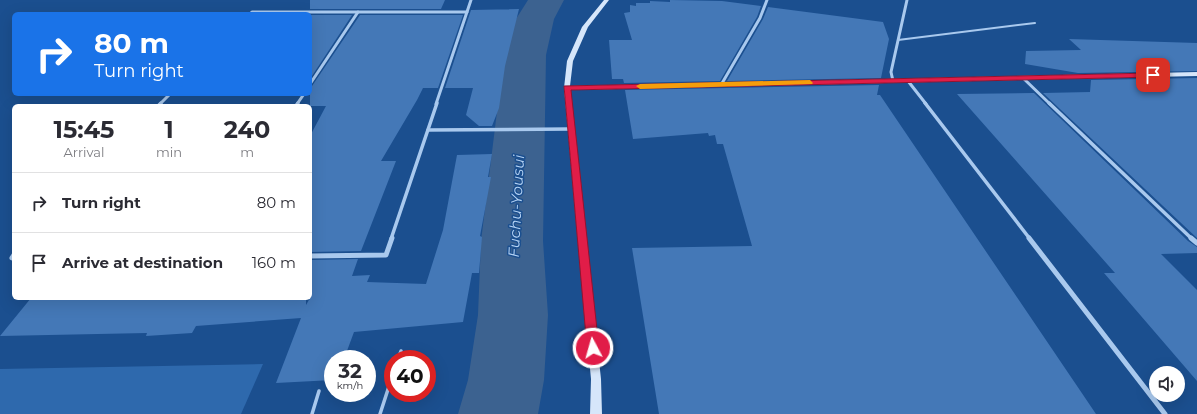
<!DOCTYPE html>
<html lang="en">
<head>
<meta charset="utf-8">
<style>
  :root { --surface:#fff; --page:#f2f2f3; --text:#2b2b33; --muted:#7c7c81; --line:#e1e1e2 }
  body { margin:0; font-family:Montserrat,sans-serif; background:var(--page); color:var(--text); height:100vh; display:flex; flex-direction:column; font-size:15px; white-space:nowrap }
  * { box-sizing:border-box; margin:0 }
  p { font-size:13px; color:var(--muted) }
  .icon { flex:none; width:22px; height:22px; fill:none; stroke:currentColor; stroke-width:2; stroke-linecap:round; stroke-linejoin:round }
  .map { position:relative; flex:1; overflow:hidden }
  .side { position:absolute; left:12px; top:104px; width:300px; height:196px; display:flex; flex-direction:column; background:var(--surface); border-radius:6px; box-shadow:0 4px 16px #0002 }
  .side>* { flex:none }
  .top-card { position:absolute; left:12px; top:12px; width:300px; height:84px; border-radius:6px; box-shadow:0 4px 16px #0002; background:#1a73e8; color:#fff; overflow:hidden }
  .fabs { position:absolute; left:1149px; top:366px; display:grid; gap:8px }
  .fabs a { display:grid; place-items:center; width:36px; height:36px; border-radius:50%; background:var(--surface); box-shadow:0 4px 16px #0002; font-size:20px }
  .speed { position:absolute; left:324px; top:350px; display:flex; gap:8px; font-size:20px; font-weight:700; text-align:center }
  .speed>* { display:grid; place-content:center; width:52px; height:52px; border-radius:50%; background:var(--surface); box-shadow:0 4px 16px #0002; line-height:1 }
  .speed small { font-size:10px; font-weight:400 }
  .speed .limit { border:6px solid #d22; background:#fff; color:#111 }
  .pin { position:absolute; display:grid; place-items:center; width:34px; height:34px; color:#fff; margin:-17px; border-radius:8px; box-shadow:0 2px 6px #0006 }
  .me { position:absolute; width:44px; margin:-22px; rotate:354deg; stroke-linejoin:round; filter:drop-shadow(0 0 3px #0008) }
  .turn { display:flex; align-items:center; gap:14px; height:84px; padding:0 16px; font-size:18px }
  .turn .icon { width:52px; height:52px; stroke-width:2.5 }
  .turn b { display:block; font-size:28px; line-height:34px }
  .eta { display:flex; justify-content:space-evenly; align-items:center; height:68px; text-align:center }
  .eta b { font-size:24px; font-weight:700; line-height:28px }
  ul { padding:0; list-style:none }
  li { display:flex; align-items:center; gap:12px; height:60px; padding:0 16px; border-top:1px solid var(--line) }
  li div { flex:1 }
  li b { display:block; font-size:15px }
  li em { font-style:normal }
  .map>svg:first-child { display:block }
</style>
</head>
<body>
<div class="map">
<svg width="1197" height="414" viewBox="0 0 1197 414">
  <rect width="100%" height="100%" fill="#1b4f8f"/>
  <path fill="#2e69ad" d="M263,364l-22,50h-241v-45z"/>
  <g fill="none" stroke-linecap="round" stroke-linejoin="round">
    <path fill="#3c6290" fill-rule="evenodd" d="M528,0h36l-10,19 -8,36 -3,186 5,74 -4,65 -6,34h-80l10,-34 10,-65 3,-74 23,-186 12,-36z"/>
  </g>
  <g fill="#4478b7">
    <path d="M310,0h135l-4,9h-131z"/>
    <path d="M670,0l52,1 39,5 -4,11 -37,64 -96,2 -1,-4h-11l-3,-39h23l-8,-27 6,-1v-7l6,1v-3h14v-2l20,1z"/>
    <path d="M768,7l115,15 6,17 -8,39 -154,3 36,-62z"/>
    <path d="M519,9l-14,57 -6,42 -7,18h-13l-13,-11 7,-27h-28l26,-78z"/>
    <path d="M310,15h42l-42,64z"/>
    <path d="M360,15h103l-25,73h-15l-6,12 -36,61h15l-35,90 -51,1v-116l16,-30h-16v-19l2,-1z"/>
    <path d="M1069,39l128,4v28l-119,2 -53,-9 1,-13 55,-1z"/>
    <path d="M1197,78v160l-154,-145 47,-1 1,-12z"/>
    <path d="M879,85l-2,10h3l216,319h-437l-27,-166 120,-2 -29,-102h-6l-2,-9 -6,1 -1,-3 -75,6 -8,-49z"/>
    <path d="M1034,93l154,148 9,6v6l-36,1 36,36v91l-93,-108h11l-158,-179z"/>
    <path d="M492,154l-4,23h3l-11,59 2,1 -3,36h-7l-9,49 -109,10 -10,27h-11v21l-57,3 25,-65 -105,8 -4,7 -46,3 1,-3 -147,3 31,-38h275v7l4,-7v-38l48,-1 -6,17 18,-1 -3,7 59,2 17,-54 14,-75z"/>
  </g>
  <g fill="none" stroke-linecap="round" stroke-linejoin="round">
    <path stroke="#a9c9ee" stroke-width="2" d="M898,40l137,-17"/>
    <g stroke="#a9c9ee" stroke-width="3.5">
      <path d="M398,359l3,-8"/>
      <path d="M312,414l7,-23"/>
      <path d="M380,414l13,-40"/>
    </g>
    <g stroke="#a9c9ee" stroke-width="3">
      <path d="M250,14l2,-2h215"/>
      <path d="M1023,78l27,26"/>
      <path d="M893,81l-2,-9 16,-72"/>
      <path d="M908,81l18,23"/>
      <path d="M310,84l48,-72"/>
      <path d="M721,85l39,-67 7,-18"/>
      <path d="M160,104l10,-10"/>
      <path d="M297,104l7,-10"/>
      <path d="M436,104l35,-104"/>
    </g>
    <g stroke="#a9c9ee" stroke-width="3.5">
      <path d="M925,103l105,136"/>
      <path d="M1049,103l143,136"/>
      <path d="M158,106l3,-3"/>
      <path d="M296,106l2,-3"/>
      <path d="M428,130l142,-1"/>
      <path d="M391,239l46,-136"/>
    </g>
    <g stroke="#a9c9ee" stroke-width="5">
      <path d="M1029,238l136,176"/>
      <path d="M1191,238l6,5"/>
      <path d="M14,255l-2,3h2"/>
      <path d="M310,256l76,-1 6,-17"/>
    </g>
    <path fill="#d6e6fa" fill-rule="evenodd" d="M604,0h5l-21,27 -15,34 -3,25 627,-14v4l-627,14 31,289 1,35h-12l1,-35 -27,-291 3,-27 15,-34z"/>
  </g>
  <path fill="#e11d48" stroke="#92132f" d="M1153,73l2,1v3l-584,13 28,258 -2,4 -4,1 -4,-1 -2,-4 -23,-262z"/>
  <path fill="#f59e0b" d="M810,80l3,3 -1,1 -172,5 -4,-3 4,-2z"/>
  <g text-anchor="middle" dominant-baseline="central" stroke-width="3" stroke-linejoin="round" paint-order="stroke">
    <g font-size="15" font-style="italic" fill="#b5d3f5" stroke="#1b4f8f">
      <text transform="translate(516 206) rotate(-87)">Fuchu-Yousui</text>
    </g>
  </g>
</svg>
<div class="fabs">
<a><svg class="icon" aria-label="sound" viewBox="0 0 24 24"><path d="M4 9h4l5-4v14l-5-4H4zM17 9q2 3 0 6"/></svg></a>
</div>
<div class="speed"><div>32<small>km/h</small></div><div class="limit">40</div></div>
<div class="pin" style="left:1153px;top:75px;background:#d93025"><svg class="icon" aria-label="arrive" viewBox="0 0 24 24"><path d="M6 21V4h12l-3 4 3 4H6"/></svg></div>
<svg class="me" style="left:593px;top:348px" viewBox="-20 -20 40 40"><circle r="17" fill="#e11d48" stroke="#fff" stroke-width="3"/><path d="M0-11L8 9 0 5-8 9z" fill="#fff"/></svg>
<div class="top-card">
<div class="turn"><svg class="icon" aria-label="right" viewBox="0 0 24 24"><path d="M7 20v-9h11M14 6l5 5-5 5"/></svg><div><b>80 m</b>Turn right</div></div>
</div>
<section class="side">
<div class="eta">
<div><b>15:45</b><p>Arrival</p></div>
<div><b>1</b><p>min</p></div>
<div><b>240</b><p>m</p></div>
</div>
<ul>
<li><svg class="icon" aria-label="right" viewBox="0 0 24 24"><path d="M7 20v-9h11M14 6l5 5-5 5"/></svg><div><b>Turn right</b></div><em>80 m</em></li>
<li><svg class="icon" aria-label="arrive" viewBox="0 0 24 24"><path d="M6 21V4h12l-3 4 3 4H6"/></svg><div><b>Arrive at destination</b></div><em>160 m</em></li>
</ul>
</section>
</div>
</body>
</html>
